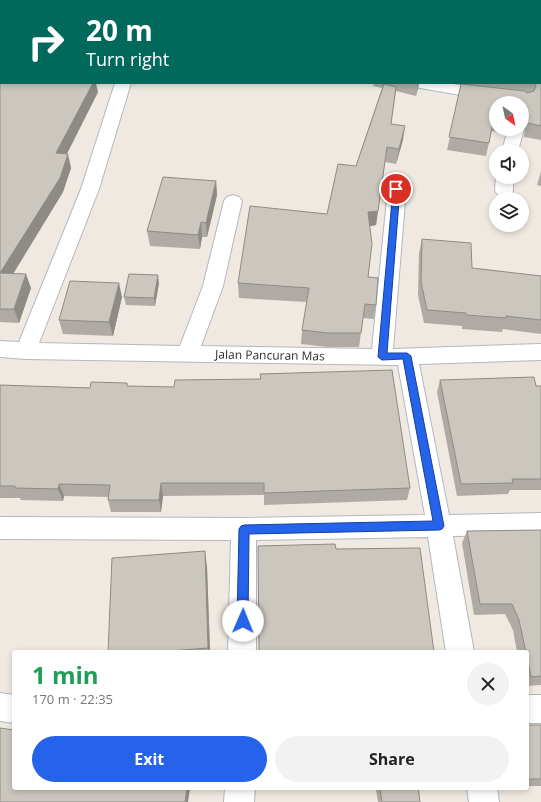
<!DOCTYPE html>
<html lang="en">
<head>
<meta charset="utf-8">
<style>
  :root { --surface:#fff; --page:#f2f2f2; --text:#222; --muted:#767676; --accent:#2563eb }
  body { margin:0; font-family:"Open Sans",sans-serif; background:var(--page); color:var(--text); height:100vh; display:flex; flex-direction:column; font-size:15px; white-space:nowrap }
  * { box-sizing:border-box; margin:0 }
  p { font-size:13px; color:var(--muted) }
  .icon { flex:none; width:22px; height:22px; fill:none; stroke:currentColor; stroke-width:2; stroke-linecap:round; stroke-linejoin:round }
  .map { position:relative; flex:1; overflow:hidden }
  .panel { position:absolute; left:12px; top:650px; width:517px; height:140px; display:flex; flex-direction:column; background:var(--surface); border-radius:4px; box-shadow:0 2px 6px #0003 }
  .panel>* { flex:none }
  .top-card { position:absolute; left:0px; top:0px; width:541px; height:84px; box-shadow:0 2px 6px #0003; background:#00695c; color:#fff; overflow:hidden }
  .needle { width:26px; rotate:147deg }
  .tools { position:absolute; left:489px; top:96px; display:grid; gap:8px }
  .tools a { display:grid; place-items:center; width:40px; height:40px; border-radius:50%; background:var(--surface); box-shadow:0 2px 6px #0003; font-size:20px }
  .pin { position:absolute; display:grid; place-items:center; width:34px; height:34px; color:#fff; margin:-17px; border:2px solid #fff; border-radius:50%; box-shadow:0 1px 4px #0007 }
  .me { position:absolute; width:44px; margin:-22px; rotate:1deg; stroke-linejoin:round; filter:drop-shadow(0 0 3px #0008) }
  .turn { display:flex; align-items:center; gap:14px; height:84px; padding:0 20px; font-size:18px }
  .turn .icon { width:52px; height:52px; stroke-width:2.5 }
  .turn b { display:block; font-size:28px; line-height:34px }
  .round { display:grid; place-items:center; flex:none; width:42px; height:42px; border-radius:21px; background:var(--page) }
  .headline { display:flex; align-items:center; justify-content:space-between; height:68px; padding:0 20px }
  h1 { font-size:24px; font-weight:700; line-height:30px; color:#1e9e55 }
  .action { display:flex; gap:8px; margin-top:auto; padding:8px 20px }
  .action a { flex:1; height:46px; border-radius:24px; background:var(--accent); color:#fff; font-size:16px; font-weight:700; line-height:46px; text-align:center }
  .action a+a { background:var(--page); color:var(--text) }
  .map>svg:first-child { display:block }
</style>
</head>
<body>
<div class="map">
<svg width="541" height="802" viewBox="0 0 541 802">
  <rect width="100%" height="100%" fill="#efe9e1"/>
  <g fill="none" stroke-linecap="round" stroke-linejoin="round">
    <defs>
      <g id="street">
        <rect x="508" y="0" width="14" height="1"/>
        <path d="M1,62v11l-1,1v-11z"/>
        <path d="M115,83h16l-32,106 -60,154 141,3 23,-60 21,-85 3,-4 6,-2 6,2 3,4 -19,85 -22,60 171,3 16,-160 3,-4 6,-2 6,2 3,4 -13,160 148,-5v16l-122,4 30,151 92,-2v22l-88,1 21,116h-28l-18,-115 -172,3v112h-28l3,-112 -231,-1v-22l244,1 181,-3 -27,-150 -372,-6 -26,-2v-16l19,1 62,-153z"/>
        <path d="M412,83h35l43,7 6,2 2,3 -2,3 -6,2 -70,-12 -5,-2z"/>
        <path d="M522,126l2,3 -6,22h-16l6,-22h14z"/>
        <path d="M496,176l17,1v14l-3,4 -6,2 -6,-2 -3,-4z"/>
        <path d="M0,693l14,2v28l-14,-2z"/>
        <rect x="527" y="695" width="14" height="28"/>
        <path d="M225,788h30l-1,14h-30z"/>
        <path d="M467,788h30l2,14h-30z"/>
      </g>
    </defs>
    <use href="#street" stroke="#b4b7c1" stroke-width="2"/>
    <use href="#street" fill="#fff" fill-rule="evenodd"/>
  </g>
  <g fill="#afaba4">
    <path d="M541,46v94l-17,-3 1,-8 -3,-4v-22h-26v26h11l-2,4 -14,-2 -2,12 -3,13 -39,-6 15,-67h78z"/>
    <path d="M0,75l98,17 -31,62 4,14 -8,24 -50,82 18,14 -12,35 -19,-1z"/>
    <path d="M374,83h45l-3,13 -20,-5 -5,33 12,16 -7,24 -11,-2 -9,63 -6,1 -2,51 8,28 -2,14 -11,-1 -4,29h-32l-26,-3 1,-14 5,-28 -68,-4 -1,-15 89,-69 29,-48 26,-78 -9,-2z"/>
    <path d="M541,171v15l-4,-1z"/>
    <path d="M216,181l1,14 -10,42h-5l-2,12 -50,-3 -3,-15z"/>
    <path d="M422,239l50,29 69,8v58l-38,-5 -1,3 -40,-3v-3l-38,-3 -6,-28 1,-42z"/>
    <path d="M159,283l-4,23 -29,-1 -2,-8z"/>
    <path d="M122,297l-9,39 -50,-2 -4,-14z"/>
    <path d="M440,380l101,6v104h-31l-2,4 -51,2 -20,-104z"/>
    <path d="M0,385l90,3 38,-2 282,102 -3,12 -143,5v-10l-101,1 -2,16h-50l-3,-12v-3l-44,-1 -1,5 -42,-1 -1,-2h-20z"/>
    <path d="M541,530v155l-14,1v-34h-10l-4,-22 -8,-16 -31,1 -12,-72 5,-12z"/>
    <path d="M207,567l3,85h-102z"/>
    <rect x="527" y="725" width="14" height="61"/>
    <path d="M359,788h87v1h-27l1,13h-42l-2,-12h-17z"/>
  </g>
  <g fill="#8e8b86">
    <path d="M0,0h4l1,1h-4v16l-1,1z"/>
    <rect x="234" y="0" width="29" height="1"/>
    <path d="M93,83h3l2,9 -38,75 -4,-14z"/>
    <path d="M418,83h1l-1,5 -2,8z"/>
    <path d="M526,111l-4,14v-3l2,-8z"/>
    <path d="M405,126l-2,14 -7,24 3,-15z"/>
    <path d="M387,147l-11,78 -10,2 2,-15z"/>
    <path d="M68,154l3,14 -8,24 -58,95 -5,-14z"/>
    <path d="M216,181l1,14 -10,42 -1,-14z"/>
    <path d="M201,222l1,15 -2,12 -2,-14z"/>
    <path d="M26,274l5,14 -12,35 -5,-14z"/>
    <path d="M158,275l1,8 -4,23 -1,-8z"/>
    <path d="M119,283l3,14 -9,39 -4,-14z"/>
    <path d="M161,483l2,13 -2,16 -2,-12z"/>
    <path d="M59,484l5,12 -1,5 -5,-12z"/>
    <path d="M205,551l2,16 3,85h-1l-1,-4z"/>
    <path d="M187,788h3l-2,14h-3z"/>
  </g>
  <g fill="#cbc7bf" stroke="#8e8b86">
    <path d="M79,0h41l-1,1h-41z"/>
    <path d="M152,0h83h-1v1h-82z"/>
    <rect x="354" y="0" width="27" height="1"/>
    <rect x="481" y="0" width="25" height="1"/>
    <path d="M540,46h1v80l-14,-3 2,-7 -3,-5 -2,3h-2v-11h-26v15l-2,-1 -5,26 -40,-6 12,-53 64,7 2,2 7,-2 2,-5 -2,-3h6z"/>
    <path d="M1,73v10h92l-37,70 12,1 -8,24 -60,95v-198z"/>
    <path d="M384,84l12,3 -5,37 14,2 -6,23 -12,-2 -9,64 -10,1 4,32 -4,33 10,1 -2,27 -11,-1 -4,29h-33l-26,-3 7,-42 -71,-5 12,-77 77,8 11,-50 18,2z"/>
    <path d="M163,177l53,4 -10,42 -5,-1 -3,13 -51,-4z"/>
    <path d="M422,239l49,4 1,25 69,8v44l-35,-4v2l-40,-3v-2l-39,-3 -6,-28z"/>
    <path d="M0,273l26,1 -12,35h-14z"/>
    <path d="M129,274l29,1 -4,23 -30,-1z"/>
    <path d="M70,281l49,2 -10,39 -50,-2z"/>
    <path d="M392,370l18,118 -146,5v-10h-103l-2,17h-51l2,-15 -51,-1 -1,5 -43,-1v-2h-15v-101l90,3 1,-6 36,1v3l47,1 1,-7 86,-1 -1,-5z"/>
    <path d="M534,377l2,9h5v93h-29l1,4 -52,1 -21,-104z"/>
    <path d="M541,530v146l-10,1 -4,-21v-4h-1l-7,-32 -7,-16h-32l-13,-73z"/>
    <path d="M335,544l1,5 84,-1 14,104h-175l-1,-106z"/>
    <path d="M205,551l3,97 -52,4h-48l4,-94z"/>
    <rect x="527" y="725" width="14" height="54"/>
    <path d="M0,728l14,2v58h173l-2,14h-185z"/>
    <path d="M380,788h38l2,14h-38z"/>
  </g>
  <path fill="#2563eb" stroke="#184099" d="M396,187l4,2 -13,164h20l4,3 33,170 -2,3 -3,1 -190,4 -1,87 -1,4 -4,2 -4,-2 -2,-4 2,-92 2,-3 3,-1 189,-4 -30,-162 -21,1 -4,-3 15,-168z"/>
  <g text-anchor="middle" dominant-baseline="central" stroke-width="3.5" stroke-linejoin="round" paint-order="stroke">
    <g font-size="12" fill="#2e2e2e" stroke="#fff">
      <text transform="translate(270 355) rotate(1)">Jalan Pancuran Mas</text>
    </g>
  </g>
</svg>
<div class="tools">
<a><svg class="needle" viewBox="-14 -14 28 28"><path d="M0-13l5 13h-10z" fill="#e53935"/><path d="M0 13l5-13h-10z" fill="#767676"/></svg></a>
<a><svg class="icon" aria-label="sound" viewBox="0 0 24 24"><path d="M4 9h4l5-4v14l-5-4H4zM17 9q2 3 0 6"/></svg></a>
<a><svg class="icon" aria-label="layers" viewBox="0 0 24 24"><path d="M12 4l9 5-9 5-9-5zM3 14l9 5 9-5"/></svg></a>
</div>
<div class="pin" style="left:396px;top:189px;background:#d93025"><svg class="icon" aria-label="arrive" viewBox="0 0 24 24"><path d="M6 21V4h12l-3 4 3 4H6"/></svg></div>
<svg class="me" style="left:243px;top:621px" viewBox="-20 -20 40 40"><circle r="19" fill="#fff"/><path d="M0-13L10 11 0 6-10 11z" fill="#2563eb"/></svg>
<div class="top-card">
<div class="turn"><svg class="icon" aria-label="right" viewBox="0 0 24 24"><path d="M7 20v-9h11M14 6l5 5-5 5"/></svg><div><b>20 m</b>Turn right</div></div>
</div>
<section class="panel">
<div class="headline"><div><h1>1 min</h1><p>170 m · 22:35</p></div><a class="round"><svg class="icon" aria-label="close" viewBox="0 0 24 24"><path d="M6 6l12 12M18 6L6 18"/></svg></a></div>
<div class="action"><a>Exit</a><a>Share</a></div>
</section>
</div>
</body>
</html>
